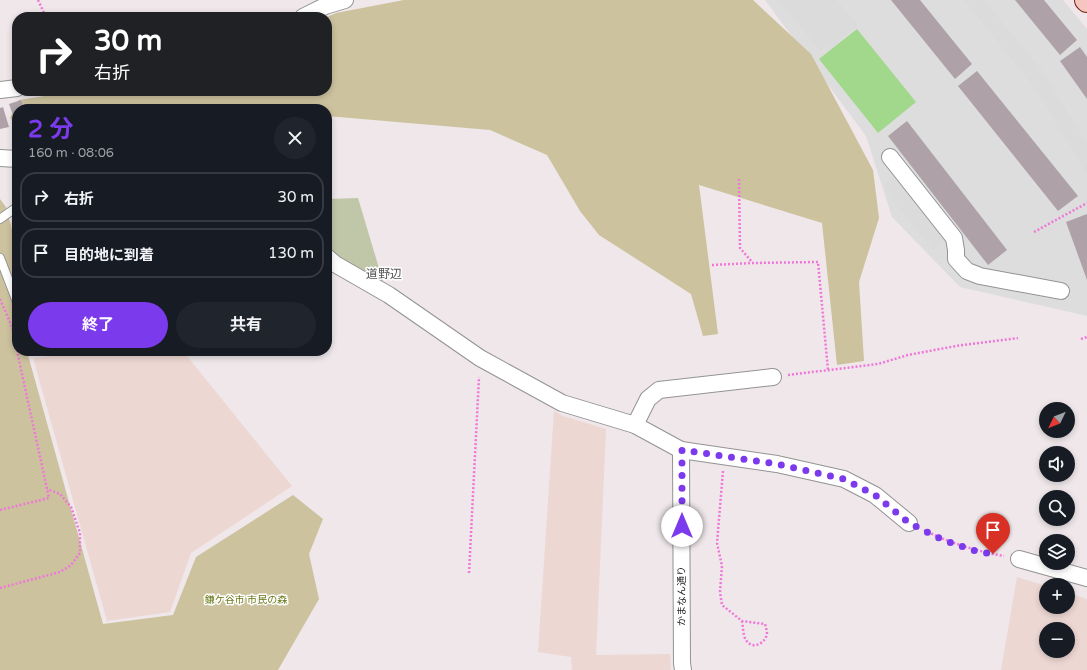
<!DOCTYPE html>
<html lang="ja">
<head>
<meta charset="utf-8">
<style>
  :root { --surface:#171b24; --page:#20242c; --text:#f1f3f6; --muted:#9ea1a6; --line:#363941; --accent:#7c3aed }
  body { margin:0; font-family:"Varela Round","Noto Sans JP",sans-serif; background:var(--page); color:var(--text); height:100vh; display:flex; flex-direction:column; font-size:15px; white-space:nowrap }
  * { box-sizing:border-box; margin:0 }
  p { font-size:13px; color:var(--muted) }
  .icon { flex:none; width:22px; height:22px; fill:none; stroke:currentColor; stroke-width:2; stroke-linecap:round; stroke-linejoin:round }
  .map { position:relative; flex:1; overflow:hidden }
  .panel { position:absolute; left:12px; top:104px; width:320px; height:252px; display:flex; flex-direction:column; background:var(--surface); border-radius:16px; box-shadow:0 2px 6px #0003 }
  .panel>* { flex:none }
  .banner { position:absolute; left:12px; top:12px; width:320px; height:84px; border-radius:16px; box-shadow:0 2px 6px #0003; background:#202124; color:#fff; overflow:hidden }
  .needle { width:26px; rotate:227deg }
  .buttons { position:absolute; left:1039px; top:402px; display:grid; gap:8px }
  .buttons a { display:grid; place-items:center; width:36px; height:36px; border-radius:50%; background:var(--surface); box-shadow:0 2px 6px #0003; font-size:20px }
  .pin { position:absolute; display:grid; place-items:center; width:34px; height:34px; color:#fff; margin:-41px -17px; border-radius:50% 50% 50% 0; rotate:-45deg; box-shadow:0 0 4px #0007 }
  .pin .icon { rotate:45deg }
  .me { position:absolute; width:44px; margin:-22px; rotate:0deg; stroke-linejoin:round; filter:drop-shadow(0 0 3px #0008) }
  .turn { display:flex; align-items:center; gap:14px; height:84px; padding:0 16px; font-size:18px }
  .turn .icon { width:52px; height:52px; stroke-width:2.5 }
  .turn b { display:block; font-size:28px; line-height:34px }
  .round { display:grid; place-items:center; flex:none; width:42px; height:42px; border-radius:21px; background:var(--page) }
  .summary { display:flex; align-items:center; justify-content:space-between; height:68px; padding:0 16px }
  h1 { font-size:24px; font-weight:700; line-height:30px; color:var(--accent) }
  .cta { display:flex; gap:8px; margin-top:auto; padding:8px 16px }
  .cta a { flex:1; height:46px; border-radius:24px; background:var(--accent); color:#fff; font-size:16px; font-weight:700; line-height:46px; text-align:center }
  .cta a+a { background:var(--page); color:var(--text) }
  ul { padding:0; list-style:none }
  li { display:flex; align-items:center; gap:12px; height:50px; margin:0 8px 6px; padding:0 8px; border:2px solid var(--line); border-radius:16px }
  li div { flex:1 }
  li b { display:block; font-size:15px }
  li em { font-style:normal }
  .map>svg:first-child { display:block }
</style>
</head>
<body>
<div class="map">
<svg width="1087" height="670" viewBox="0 0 1087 670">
  <rect width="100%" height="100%" fill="#efe7e9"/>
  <path fill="#ddd" d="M765,0h298l24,29v287l-127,-29 -68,-70 -26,-81z"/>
  <g fill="#edd7d3" fill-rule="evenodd">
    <path d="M17,219v39l-15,-30z"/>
    <path d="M64,351h119l109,135 -101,67 -21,59 -63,9 -74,-263 32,-4z"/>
    <path d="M554,411l9,5 43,13 -10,226 74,-1 1,16h-99l-1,-13 -33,-5z"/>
    <path d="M1017,577l29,9v21h22v-14l19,6v71h-86zM1046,629h22v22h-22z"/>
  </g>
  <g fill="#ccc29e">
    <path d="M404,0h349l58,54 62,116 6,48 -20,64 5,79 -27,4 -15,-142 -123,-38 19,149 -15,2 -12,-42 -92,-59 -19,-24 -33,-56 -57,-25 -163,-14v-7h-88l-49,-4 -7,4h-166v15l-7,-6 9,-18 57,-9h251v-74l9,-4z"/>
    <path d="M0,199l6,8 11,42v102h13l-2,4 75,269 70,-9 23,-58 97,-62 30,24 -14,35 10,45 -41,71h-278z"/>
  </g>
  <path fill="#c0c7a9" d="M358,198l26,87 -57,-32v-54z"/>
  <path fill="#a2d88b" d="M857,29l59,73 -38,31 -59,-74z"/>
  <g fill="#dbdbdb">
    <path d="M778,0h58l22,25 -25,21 -5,-3 -8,7z"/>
    <path d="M964,0h20l60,73 43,71v30l-51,-84z"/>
    <path d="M894,177l51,62 -12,10 -44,-53 -4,-12z"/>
  </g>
  <g fill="#aea2a8">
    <path d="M891,0h29l52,64 -17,15z"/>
    <path d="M1015,0h29l33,40 -17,15z"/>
    <path d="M1080,47l7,10v42l-27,-38z"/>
    <path d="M977,71l101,125 -20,15 -100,-125z"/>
    <path d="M21,100l3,9h-7v18l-8,-23z"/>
    <path d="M3,107l6,20 -9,2v-21z"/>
    <path d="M907,121l100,129 -19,15 -100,-129z"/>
    <path d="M1087,214v66l-21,-58z"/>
  </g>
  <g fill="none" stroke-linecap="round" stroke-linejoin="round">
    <defs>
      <g id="lane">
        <path d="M0,219l17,-12"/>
        <path d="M0,258l17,44"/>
      </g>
      <g id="street">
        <path d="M303,17l22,-11 20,-6"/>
        <path d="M0,90l17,-2"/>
        <path d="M890,157l64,81 2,12v9l11,12 13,5 81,15"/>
        <path d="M0,158l17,1"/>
        <path d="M327,257l8,7 54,31 91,63 82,45 73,22 46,25 96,14 67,15 31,16 34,28"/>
        <path d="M635,425l13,-26 11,-9 114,-13"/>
        <path d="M681,450l1,213 1,7"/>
        <path d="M1019,559l68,19"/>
      </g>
      <path id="secondary" d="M1086,0l1,1"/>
    </defs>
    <use href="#lane" stroke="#939393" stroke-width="10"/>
    <use href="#street" stroke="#939393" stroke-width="18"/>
    <use href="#secondary" stroke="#70200d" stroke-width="24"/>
    <g stroke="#f077d9" stroke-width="2.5" stroke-dasharray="2 2" stroke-linecap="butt">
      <path d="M38,0l8,17"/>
      <path d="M739,179l1,69 12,14"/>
      <path d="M1034,232l53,-29"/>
      <path d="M712,265l40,-2 66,-1 10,108"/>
      <path d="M0,299l12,28 5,23"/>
      <path d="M1081,339l6,-2"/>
      <path d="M788,375l90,-11 30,-9 48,-9 62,-8"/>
      <path d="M723,471l-6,72 5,23 -2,26 2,13 20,16 23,3c1,4 2,7 2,10 -2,10 -15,16 -21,6 -3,-4 -3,-14 -4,-19"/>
      <path d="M0,510l49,-12 -32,-147"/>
      <path d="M924,530c26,13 52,21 80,26"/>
      <path d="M469,573l10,-196"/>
      <path d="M0,588l60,-16 11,-7 9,-12v-20l-9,-26 -11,-13 -13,-5"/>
    </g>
    <use href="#lane" stroke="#fff" stroke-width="8"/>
    <use href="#street" stroke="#fff" stroke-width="16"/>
    <use href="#secondary" stroke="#f5c6bf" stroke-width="22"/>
  </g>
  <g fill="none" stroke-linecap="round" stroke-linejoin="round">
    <path stroke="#7c3aed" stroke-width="7" stroke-dasharray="0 12.6" d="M682,526v-76l95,14 67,15 31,16 34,28 34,17 36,12 14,2"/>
  </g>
  <g text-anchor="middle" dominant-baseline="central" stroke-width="3" stroke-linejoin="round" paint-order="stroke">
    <g font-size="10" fill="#1f1f1f" stroke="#fff">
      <text transform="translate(682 596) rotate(-90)">かまなん通り</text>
    </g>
    <g font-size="10" fill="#667714" stroke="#fff">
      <text x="246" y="600">鎌ケ谷市 市民の森</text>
    </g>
    <g font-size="12" fill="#525252" stroke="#fff">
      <text x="384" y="274">道野辺</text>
    </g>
  </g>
</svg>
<div class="buttons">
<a><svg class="needle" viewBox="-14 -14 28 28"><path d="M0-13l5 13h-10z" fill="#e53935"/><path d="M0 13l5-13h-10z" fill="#9ea1a6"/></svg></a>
<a><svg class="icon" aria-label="sound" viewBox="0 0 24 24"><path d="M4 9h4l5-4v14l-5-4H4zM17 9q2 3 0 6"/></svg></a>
<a><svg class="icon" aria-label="search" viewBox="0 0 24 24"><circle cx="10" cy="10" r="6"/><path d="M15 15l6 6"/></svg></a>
<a><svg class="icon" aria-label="layers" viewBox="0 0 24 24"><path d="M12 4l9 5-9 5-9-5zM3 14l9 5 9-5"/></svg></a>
<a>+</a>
<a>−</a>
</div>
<div class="pin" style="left:993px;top:554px;background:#d93025"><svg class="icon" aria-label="arrive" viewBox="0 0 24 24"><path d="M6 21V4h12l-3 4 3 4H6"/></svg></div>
<svg class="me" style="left:682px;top:526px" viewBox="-20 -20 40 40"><circle r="19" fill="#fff"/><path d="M0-13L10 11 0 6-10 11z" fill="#7c3aed"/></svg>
<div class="banner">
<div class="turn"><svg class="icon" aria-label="right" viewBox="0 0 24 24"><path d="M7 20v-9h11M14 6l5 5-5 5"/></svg><div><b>30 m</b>右折</div></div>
</div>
<section class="panel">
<div class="summary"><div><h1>2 分</h1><p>160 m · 08:06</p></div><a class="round"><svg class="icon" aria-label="close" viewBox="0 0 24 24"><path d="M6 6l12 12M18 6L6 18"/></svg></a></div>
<ul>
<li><svg class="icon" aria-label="right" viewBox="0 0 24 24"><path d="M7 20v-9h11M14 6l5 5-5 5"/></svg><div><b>右折</b></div><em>30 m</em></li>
<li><svg class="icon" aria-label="arrive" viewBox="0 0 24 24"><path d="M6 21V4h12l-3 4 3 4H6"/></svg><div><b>目的地に到着</b></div><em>130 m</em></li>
</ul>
<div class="cta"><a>終了</a><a>共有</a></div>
</section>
</div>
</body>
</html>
